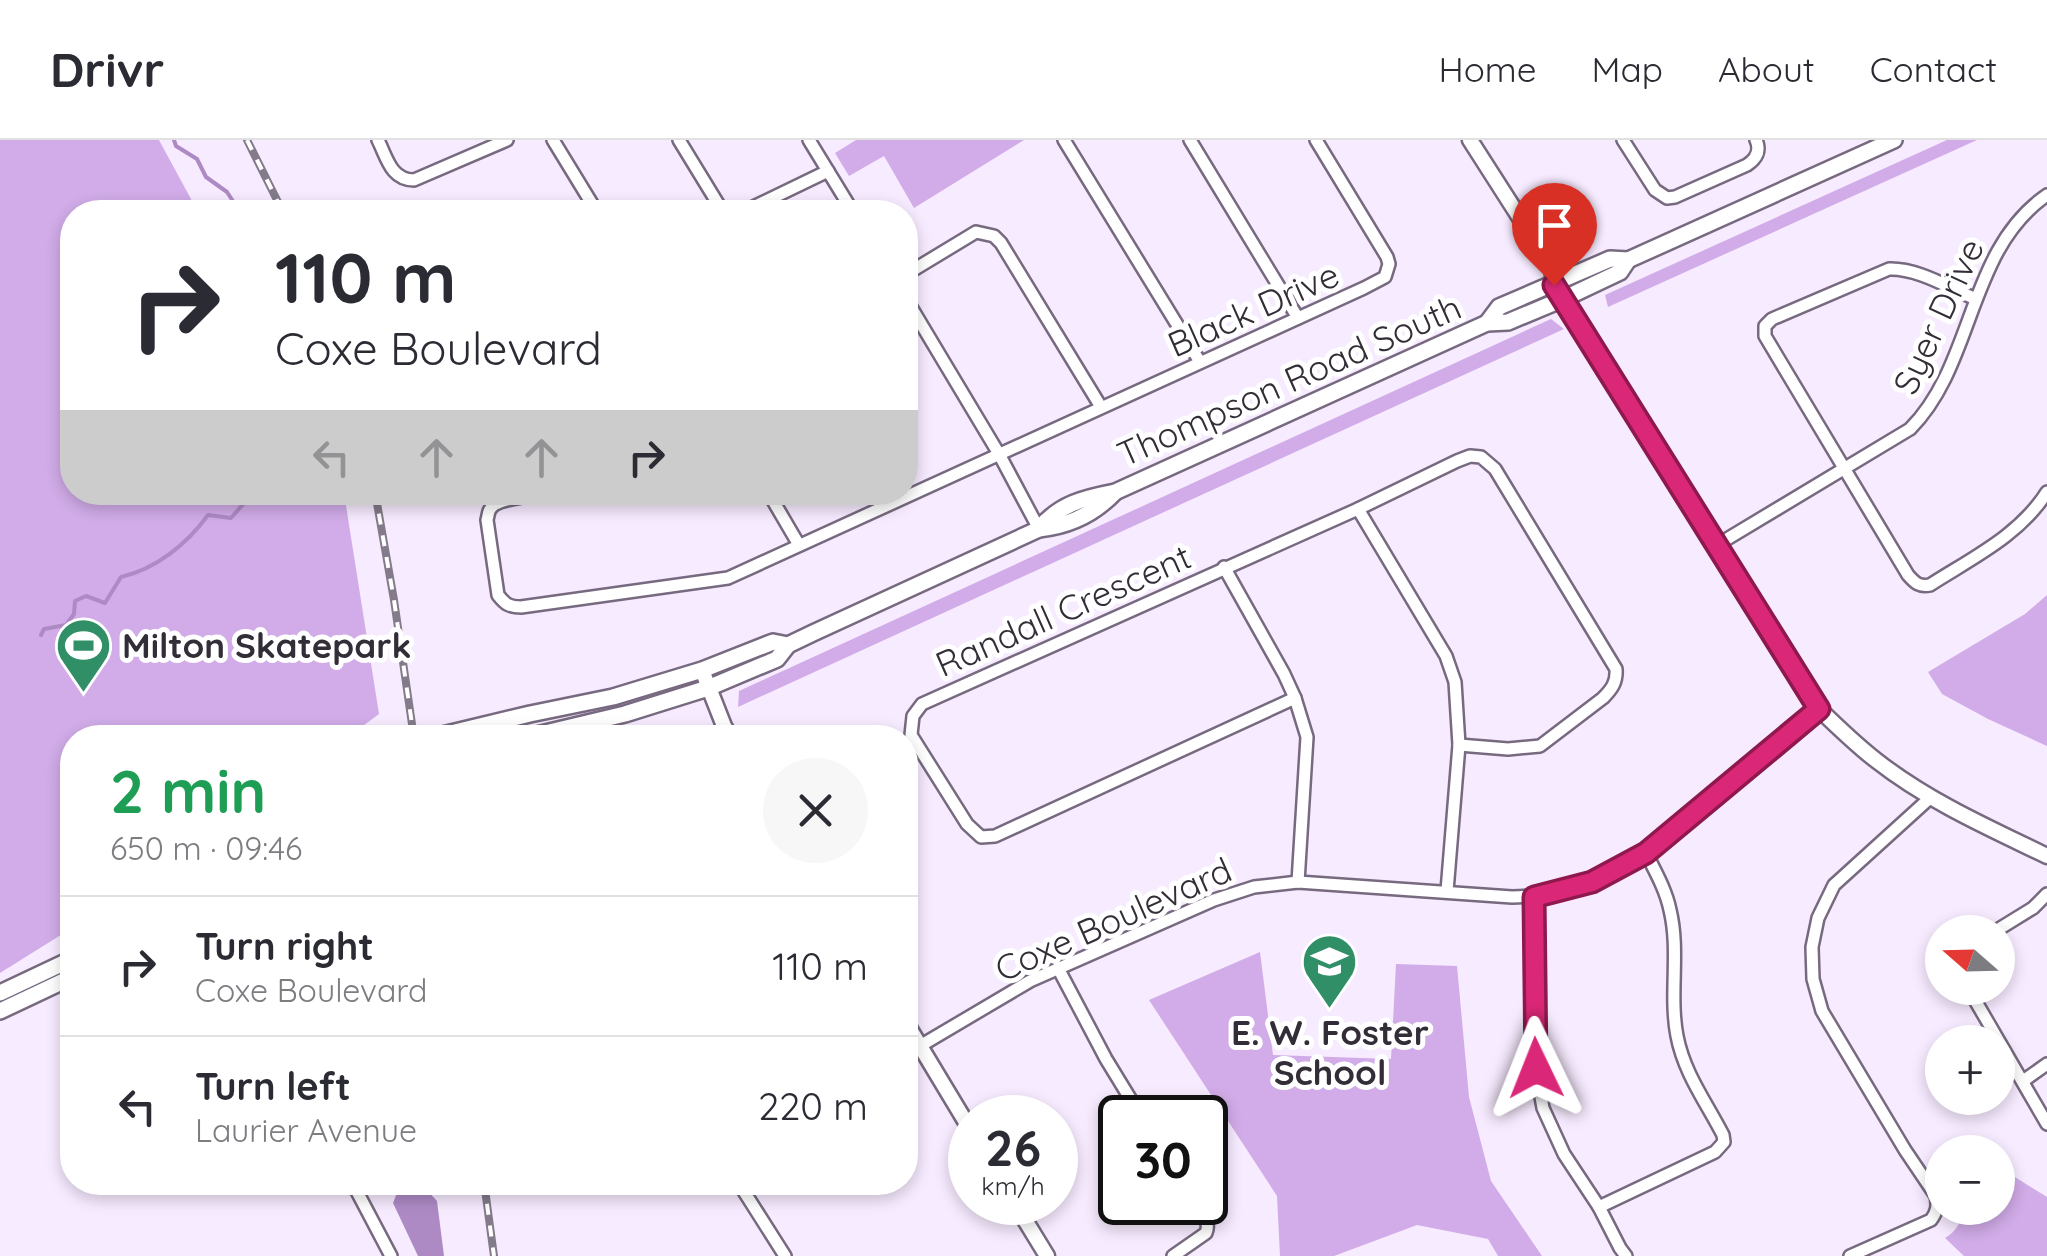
<!DOCTYPE html>
<html lang="en">
<head>
<meta charset="utf-8">
<style>
  :root { --surface:#fff; --page:#f7f7f7; --text:#2b2b33; --muted:#7c7c81; --line:#e1e1e2 }
  body { margin:0; font-family:Quicksand,sans-serif; background:var(--page); color:var(--text); height:100vh; display:flex; flex-direction:column; font-size:38px; white-space:nowrap }
  * { box-sizing:border-box; margin:0 }
  p { font-size:32px; color:var(--muted) }
  .icon { flex:none; width:55px; height:55px; fill:none; stroke:currentColor; stroke-width:2; stroke-linecap:round; stroke-linejoin:round }
  .map { position:relative; flex:1; overflow:hidden }
  .panel { position:absolute; left:60px; top:585px; width:858px; height:470px; display:flex; flex-direction:column; background:var(--surface); border-radius:40px; box-shadow:0 5px 15px #0003 }
  .panel>* { flex:none }
  .hud { position:absolute; left:60px; top:60px; width:858px; height:305px; border-radius:40px; box-shadow:0 5px 15px #0003; background:#fff; color:var(--text); overflow:hidden }
  .needle { width:65px; rotate:290deg }
  .controls { position:absolute; left:1925px; top:775px; display:grid; gap:20px }
  .controls a { display:grid; place-items:center; width:90px; height:90px; border-radius:50%; background:var(--surface); box-shadow:0 5px 15px #0003; font-size:50px }
  .speed { position:absolute; left:948px; top:955px; display:flex; gap:20px; font-size:50px; font-weight:700; text-align:center }
  .speed>* { display:grid; place-content:center; width:130px; height:130px; border-radius:50%; background:var(--surface); box-shadow:0 5px 15px #0003; line-height:1 }
  .speed small { font-size:25px; font-weight:400 }
  .speed .limit { border:5px solid #111; border-radius:15px; background:#fff; color:#111 }
  .pin { position:absolute; display:grid; place-items:center; width:85px; height:85px; color:#fff; margin:-102px -42px; border-radius:50% 50% 50% 0; rotate:-45deg; box-shadow:0 0 10px #0007 }
  .pin .icon { rotate:45deg }
  .me { position:absolute; width:110px; margin:-55px; rotate:358deg; stroke-linejoin:round; filter:drop-shadow(0 0 8px #0008) }
  .turn { display:flex; align-items:center; gap:35px; height:210px; padding:0 50px; font-size:45px }
  .turn .icon { width:130px; height:130px; stroke-width:2.5 }
  .turn b { display:block; font-size:70px; line-height:85px }
  .lanes { display:flex; align-items:center; height:95px; padding:0 50px; background:#0003; justify-content:center; gap:50px; direction:ltr }
  .lanes .off { opacity:.35 }
  .round { display:grid; place-items:center; flex:none; width:105px; height:105px; border-radius:52px; background:var(--page) }
  .headline { display:flex; align-items:center; justify-content:space-between; height:170px; padding:0 50px }
  h1 { font-size:60px; font-weight:700; line-height:75px; color:#1e9e55 }
  ul { padding:0; list-style:none }
  li { display:flex; align-items:center; gap:30px; height:140px; padding:0 50px; border-top:2px solid var(--line) }
  li div { flex:1 }
  li b { display:block; font-size:38px }
  li em { font-style:normal }
  header { display:flex; align-items:center; gap:60px; box-sizing:border-box; height:140px; padding:0 50px; background:var(--surface); border-bottom:2px solid var(--line) }
  header strong { font-size:48px }
  nav { display:flex; gap:55px; margin-inline-start:auto; font-size:35px }
  .map>svg:first-child { display:block }
</style>
</head>
<body>
<header>
<strong>Drivr</strong>
<nav><a>Home</a><a>Map</a><a>About</a><a>Contact</a></nav>
</header>
<div class="map">
<svg width="2047" height="1116" viewBox="0 0 2047 1116">
  <rect width="100%" height="100%" fill="#f7ebff"/>
  <g fill="#d1ace8">
    <path d="M0,0h159l39,72h-126v280l272,1 35,221 -31,23 -276,1v190l-72,45z"/>
    <path d="M856,0h168l-110,68 -30,-52 -35,20 -14,-23z"/>
    <path d="M1947,0h30l-369,167 -3,-12z"/>
    <path d="M1551,179l13,10 -826,378 1,-16z"/>
    <path d="M2047,455v151l-59,-27 -46,-25 -14,-22 97,-58z"/>
    <path d="M1260,812l13,103 118,4 5,-95 61,2 12,131 22,84 51,75h-44l-10,-17 -71,-14 -83,31h-54l-3,-60 -128,-196z"/>
    <path d="M2010,1034l37,23v59h-83l-19,-18c12,-7 17,-17 18,-30h35v-31z"/>
  </g>
  <path fill="#ae8ac5" d="M416,1048h9l12,13 7,55h-26l-25,-53 4,-10z"/>
  <g fill="none" stroke-linecap="round" stroke-linejoin="round">
    <g stroke="#ae8ac5" stroke-width="4">
      <path d="M174,0l2,6 21,13 9,18 21,15 13,20"/>
      <path d="M41,495l3,-6 22,-4 8,-11 1,-13 11,-5 19,7 16,-26c35,-8 66,-33 87,-62l23,3 21,-24 13,-2"/>
    </g>
    <defs>
      <g id="minor">
        <path d="M378,0c9,18 13,40 36,40l93,-40"/>
        <path d="M553,0l44,72"/>
        <path d="M679,0l44,72"/>
        <path d="M809,0l44,72"/>
        <path d="M1064,0l136,222"/>
        <path d="M1190,0l108,178"/>
        <path d="M1623,0l32,50 12,8 8,-1 72,-32c9,-6 14,-14 9,-25"/>
        <path d="M743,72l85,-41"/>
        <path d="M905,135l71,-43 18,4 7,7 100,164"/>
        <path d="M905,157l94,157 40,75"/>
        <path d="M1976,159c-27,-11 -58,-31 -87,-30l-117,50 -7,7v10l143,239c7,8 11,12 22,10 42,-27 89,-49 117,-93"/>
        <path d="M562,352c-17,3 -55,4 -68,13 -6,5 -5,7 -7,15l11,75c7,9 11,12 23,12l207,-29 636,-290 21,-11 4,-13 -2,-7 -71,-117"/>
        <path d="M768,352l31,53"/>
        <path d="M1358,369l88,147 9,26 4,63 -12,146"/>
        <path d="M1717,405l193,-116c65,-65 57,-179 137,-234"/>
        <path d="M1224,427l60,107 11,24 12,39 -9,145"/>
        <path d="M1295,558l-300,138 -14,1 -14,-13 -56,-89 2,-19 9,-12 436,-195 99,-48 13,-5 11,1 14,12 121,200c1,13 -4,20 -13,29l-63,48 -32,3 -49,-4"/>
        <path d="M1533,757l1,138 2,34 7,39 21,46 35,53 21,41 6,8"/>
        <path d="M1994,792l39,-24 14,-14"/>
        <path d="M1058,828l48,91 36,59"/>
        <path d="M1968,848l79,136"/>
        <path d="M920,906l110,-65 184,-81 40,-13 44,-5 214,15c87,-2 137,-47 201,-100 35,-29 71,-58 106,-88"/>
        <path d="M2023,941l24,-17"/>
        <path d="M352,1042l39,74"/>
        <path d="M738,1042l47,74"/>
        <path d="M1599,1067l116,-55 9,-10 -1,-7c-17,-33 -39,-62 -46,-99 -8,-41 3,-85 -7,-126 -4,-20 -15,-39 -24,-57"/>
        <path d="M1173,1116l33,-23c5,-12 -5,-20 -11,-31"/>
        <path d="M1850,1116l81,-36c6,-8 7,-14 5,-24l-31,-46 -83,-139 -9,-32 -1,-32 6,-29 16,-33 97,-88"/>
      </g>
      <g id="tertiary">
        <path d="M1470,0l82,128 2,17 265,424c19,18 37,36 58,52 51,40 112,67 170,95"/>
        <path d="M702,530l22,56 7,12"/>
        <path d="M905,881l65,108"/>
        <path d="M1014,1062l33,54"/>
      </g>
      <g id="secondary">
        <path d="M1487,183l12,-16 111,-48 18,1 266,-120"/>
        <path d="M1039,389c20,-25 45,-31 76,-37l372,-169 21,-1 55,-23 57,-27 8,-12"/>
        <path d="M430,598l100,-24 83,-17 89,-27 71,-28 15,3"/>
        <path d="M524,598l101,-24 83,-26 69,-29 11,-14 25,-12 226,-104c29,-3 55,-15 75,-36"/>
        <path d="M0,853l72,-34"/>
        <path d="M0,871l72,-34"/>
      </g>
    </defs>
    <use href="#minor" stroke="#776a80" stroke-width="16"/>
    <use href="#tertiary" stroke="#776a80" stroke-width="19"/>
    <use href="#secondary" stroke="#776a80" stroke-width="20"/>
    <use href="#minor" stroke="#fff" stroke-width="11"/>
    <use href="#tertiary" stroke="#fff" stroke-width="14"/>
    <use href="#secondary" stroke="#fff" stroke-width="15"/>
    <defs>
      <g id="rail">
        <path d="M247,0l36,72"/>
        <path d="M375,352l19,108 20,138"/>
        <path d="M484,1042l10,74"/>
      </g>
    </defs>
    <use href="#rail" stroke="#837b89" stroke-width="8"/>
    <use href="#rail" stroke="#fff" stroke-width="4" stroke-dasharray="11" stroke-linecap="butt"/>
  </g>
  <g fill="none" stroke-linecap="round" stroke-linejoin="round">
    <defs>
      <path id="route" d="M1536,928l-2,-171 58,-15 54,-29 173,-144 -265,-424"/>
    </defs>
    <use href="#route" stroke="#8e194d" stroke-width="25"/>
    <use href="#route" stroke="#db2777" stroke-width="18"/>
  </g>
  <defs>
    <symbol id="stadium-pin" viewBox="-11 -11 22 30"><path d="M0 17L-7.5 6A9.5 9.5 0 1 1 7.5 6Z" fill="#318f67" stroke="#fff"/><path d="M0-5a6.5 5 0 1 0 0 10a6.5 5 0 1 0 0-10ZM-3.5-1.8h7v3.6h-7Z" fill="#fff"/></symbol>
    <symbol id="school-pin" viewBox="-11 -11 22 30"><path d="M0 17L-7.5 6A9.5 9.5 0 1 1 7.5 6Z" fill="#318f67" stroke="#fff"/><path d="M0-5L7-2L0 1L-7-2ZM-4 1L0 2.5L4 1V4Q0 6-4 4Z" fill="#fff"/></symbol>
  </defs>
  <g fill-rule="evenodd">
    <use href="#stadium-pin" x="52" y="474" width="63" height="86"/>
    <use href="#school-pin" x="1298" y="790" width="63" height="86"/>
  </g>
  <g text-anchor="middle" dominant-baseline="central" stroke-width="10" stroke-linejoin="round" paint-order="stroke">
    <g font-size="35" fill="#332d37" stroke="#fff">
      <text transform="translate(1253 169) rotate(-24)">Black Drive</text>
      <text transform="translate(1938 176) rotate(-65)">Syer Drive</text>
      <text transform="translate(1289 240) rotate(-24)">Thompson Road South</text>
      <text transform="translate(1063 470) rotate(-24)">Randall Crescent</text>
      <text transform="translate(1113 779) rotate(-24)">Coxe Boulevard</text>
    </g>
    <g font-size="35" font-weight="bold" fill="#332d37" stroke="#fff" text-anchor="start">
      <text x="122" y="505">Milton Skatepark</text>
      <text x="1330" y="892" text-anchor="middle">E. W. Foster<tspan x="1330" dy="40">School</tspan></text>
    </g>
  </g>
</svg>
<div class="controls">
<a><svg class="needle" viewBox="-14 -14 28 28"><path d="M0-13l5 13h-10z" fill="#e53935"/><path d="M0 13l5-13h-10z" fill="#7c7c81"/></svg></a>
<a>+</a>
<a>−</a>
</div>
<div class="speed"><div>26<small>km/h</small></div><div class="limit">30</div></div>
<div class="pin" style="left:1554px;top:145px;background:#d93025"><svg class="icon" aria-label="arrive" viewBox="0 0 24 24"><path d="M6 21V4h12l-3 4 3 4H6"/></svg></div>
<svg class="me" style="left:1536px;top:928px" viewBox="-20 -20 40 40"><path d="M0-17L14 15 0 8-14 15z" fill="#db2777" stroke="#fff" stroke-width="4"/></svg>
<div class="hud">
<div class="turn"><svg class="icon" aria-label="right" viewBox="0 0 24 24"><path d="M7 20v-9h11M14 6l5 5-5 5"/></svg><div><b>110 m</b>Coxe Boulevard</div></div>
<div class="lanes"><svg class="icon off" aria-label="left" viewBox="0 0 24 24"><path d="M17 20v-9H6M10 6l-5 5 5 5"/></svg><svg class="icon off" aria-label="ahead" viewBox="0 0 24 24"><path d="M12 20V5M6 11l6-6 6 6"/></svg><svg class="icon off" aria-label="ahead" viewBox="0 0 24 24"><path d="M12 20V5M6 11l6-6 6 6"/></svg><svg class="icon" aria-label="right" viewBox="0 0 24 24"><path d="M7 20v-9h11M14 6l5 5-5 5"/></svg></div>
</div>
<section class="panel">
<div class="headline"><div><h1>2 min</h1><p>650 m · 09:46</p></div><a class="round"><svg class="icon" aria-label="close" viewBox="0 0 24 24"><path d="M6 6l12 12M18 6L6 18"/></svg></a></div>
<ul>
<li><svg class="icon" aria-label="right" viewBox="0 0 24 24"><path d="M7 20v-9h11M14 6l5 5-5 5"/></svg><div><b>Turn right</b><p>Coxe Boulevard</p></div><em>110 m</em></li>
<li><svg class="icon" aria-label="left" viewBox="0 0 24 24"><path d="M17 20v-9H6M10 6l-5 5 5 5"/></svg><div><b>Turn left</b><p>Laurier Avenue</p></div><em>220 m</em></li>
</ul>
</section>
</div>
</body>
</html>
